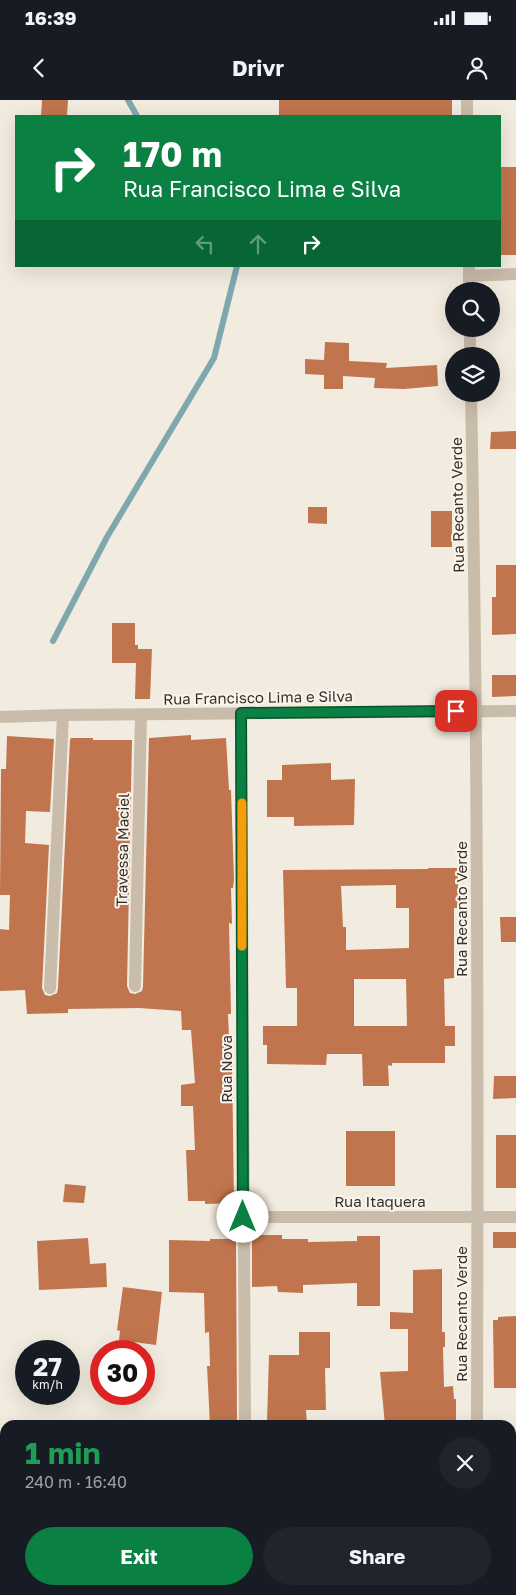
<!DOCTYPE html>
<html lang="en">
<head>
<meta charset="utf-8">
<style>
  :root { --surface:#171b24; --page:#20242c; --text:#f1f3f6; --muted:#9ea1a6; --accent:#0b8043 }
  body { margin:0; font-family:"Golos Text",sans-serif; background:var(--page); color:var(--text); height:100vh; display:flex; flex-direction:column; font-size:19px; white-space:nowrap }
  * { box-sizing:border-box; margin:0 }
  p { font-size:16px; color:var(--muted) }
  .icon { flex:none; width:28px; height:28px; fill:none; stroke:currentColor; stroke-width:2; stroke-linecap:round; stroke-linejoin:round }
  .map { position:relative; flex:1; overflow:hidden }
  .sheet { position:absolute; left:0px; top:1320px; width:516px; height:175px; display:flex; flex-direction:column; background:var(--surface); border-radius:15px 15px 0 0; box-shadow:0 5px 20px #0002 }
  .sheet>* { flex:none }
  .guide { position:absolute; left:15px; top:15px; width:486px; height:152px; border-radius:0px; box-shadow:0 5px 20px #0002; background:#0b8043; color:#fff; overflow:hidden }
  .buttons { position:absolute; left:445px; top:182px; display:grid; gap:10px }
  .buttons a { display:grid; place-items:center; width:55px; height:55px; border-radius:50%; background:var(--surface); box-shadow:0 5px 20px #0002; font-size:25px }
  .speed { position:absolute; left:15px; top:1240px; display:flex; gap:10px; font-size:25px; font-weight:700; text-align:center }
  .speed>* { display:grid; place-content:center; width:65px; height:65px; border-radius:50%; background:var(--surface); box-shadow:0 5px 20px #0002; line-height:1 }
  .speed small { font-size:12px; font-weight:400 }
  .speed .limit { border:8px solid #d22; background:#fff; color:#111 }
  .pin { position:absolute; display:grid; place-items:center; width:42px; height:42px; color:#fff; margin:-21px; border-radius:10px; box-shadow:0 2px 8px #0006 }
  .me { position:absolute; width:55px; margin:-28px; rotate:0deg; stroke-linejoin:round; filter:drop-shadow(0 0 4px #0008) }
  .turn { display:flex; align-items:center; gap:18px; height:105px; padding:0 25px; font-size:22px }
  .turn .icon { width:65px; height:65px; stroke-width:2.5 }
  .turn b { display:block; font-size:35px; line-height:42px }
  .lanes { display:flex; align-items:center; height:48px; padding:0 25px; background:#0003; justify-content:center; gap:25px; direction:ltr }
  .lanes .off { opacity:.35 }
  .round { display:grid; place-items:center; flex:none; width:52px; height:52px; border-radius:26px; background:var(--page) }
  .overview { display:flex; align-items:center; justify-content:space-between; height:85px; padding:0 25px }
  h1 { font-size:30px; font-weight:700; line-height:38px; color:#1e9e55 }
  .primary-button { display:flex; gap:10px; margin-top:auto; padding:10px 25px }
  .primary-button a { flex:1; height:58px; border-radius:30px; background:var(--accent); color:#fff; font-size:20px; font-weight:700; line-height:58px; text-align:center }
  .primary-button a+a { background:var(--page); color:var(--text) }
  .status { display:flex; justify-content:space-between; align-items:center; height:35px; padding:0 25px; background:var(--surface); direction:ltr }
  .status svg { height:14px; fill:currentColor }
  header { display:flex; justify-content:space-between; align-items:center; height:65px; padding:0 25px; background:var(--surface); font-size:22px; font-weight:700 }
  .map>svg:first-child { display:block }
</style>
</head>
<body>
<div class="status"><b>16:39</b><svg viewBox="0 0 49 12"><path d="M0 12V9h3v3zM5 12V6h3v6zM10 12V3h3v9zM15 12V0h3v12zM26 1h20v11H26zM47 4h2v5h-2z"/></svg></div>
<header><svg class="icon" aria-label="back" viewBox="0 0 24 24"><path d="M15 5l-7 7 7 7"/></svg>Drivr<svg class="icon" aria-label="person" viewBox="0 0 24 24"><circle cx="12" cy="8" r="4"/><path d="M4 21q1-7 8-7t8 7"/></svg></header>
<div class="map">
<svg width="516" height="1495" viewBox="0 0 516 1495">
  <rect width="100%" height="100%" fill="#f2ebdf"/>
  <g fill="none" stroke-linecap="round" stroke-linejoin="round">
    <g stroke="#7fa8ae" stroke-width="6">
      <path d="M128,0l9,16"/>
      <path d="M53,541l54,-104 107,-179 23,-92"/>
    </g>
  </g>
  <g fill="#c1754e" fill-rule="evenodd">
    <path d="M42,0h26l-1,16h-26z"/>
    <rect x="279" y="0" width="173" height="16"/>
    <rect x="500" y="67" width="16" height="88"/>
    <path d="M325,242l24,1v18l38,2 -1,5 51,-3 1,21 -34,3 -30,-1 1,-10 -32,-2v13h-19v-14l-19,-1v-15l19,1z"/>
    <path d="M516,331v18h-26l1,-17z"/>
    <path d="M308,407h19v17l-19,-1z"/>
    <rect x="431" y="411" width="21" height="36"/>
    <path d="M496,465h20v69l-24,1v-38h4z"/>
    <path d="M112,523h23v22h3v4h14l-2,50h-15l1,-36h-24z"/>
    <path d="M492,575h24v21l-24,1z"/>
    <path d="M191,635v5l35,-2 3,52h2l3,89 -1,9h-2l1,36 -3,-1 2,91h-3l2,47h2l2,142 -29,1v-3h-17l-2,-51h9l-2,-44h-12v-21l14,-2 -4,-53h-9l-1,-19 -42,-3 -71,1v4l-41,1 -2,-24 -25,1v-62l9,1 1,-35h-10l1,-126h5l1,-33 47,3 -4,73 -24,-1 -1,32 24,2 -7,143 3,7 5,1 7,-3 1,-5 12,-248 1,-2h22v2h39l-5,246 3,7 5,1 7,-3 1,-5 6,-248z"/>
    <path d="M331,663v17l24,-1 -1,46 -60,1v-9h-27v-37h15v-15z"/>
    <path d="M428,768h30v40h-4v70l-10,1 1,47h10v20h-10v17h-53v3l-4,-1 1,21h-26l-1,-32h-35l-1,11 -59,-1v-19h-4v-19h34v-38h-11l-3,-118 145,-1zM396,785v23h13v40l-63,2v-23h-3l-2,-41zM354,879h52l1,47h-53z"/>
    <path d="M500,817h16v25h-15z"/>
    <path d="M494,976h22v22l-23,1z"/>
    <rect x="346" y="1031" width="49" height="55"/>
    <rect x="496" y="1035" width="20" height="53"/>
    <path d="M65,1084l21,2 -2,17 -21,-1z"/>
    <rect x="493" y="1132" width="23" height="16"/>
    <path d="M257,1135h25v4h26v3l49,-1v-5h23v70h-23v-23l-54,2v8l-25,-1 -1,-6 -25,1v-49h5z"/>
    <path d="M88,1138l2,26 16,-1 1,24 -68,3 -2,-49z"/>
    <path d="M210,1139h26l1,185 -5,1h-22l-3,-59h3l-1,-34 -4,1 -1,-40 -35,-1v-52l41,1z"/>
    <path d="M442,1169v63h3v15h-2l1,40 9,-1 1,13h2v26h-71l-5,-53 28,-1v-42h-18v-17l23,1v-43z"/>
    <path d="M123,1187l39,5 -6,53 -37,-5 1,-9 -3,-1z"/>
    <path d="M516,1216v72h-22l-1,-68h5v-3z"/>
    <path d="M299,1232h31v36h-5l1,42h-20l1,15h-39v-4l-1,1 2,-67h30z"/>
  </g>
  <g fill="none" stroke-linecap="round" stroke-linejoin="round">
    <g stroke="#cabcab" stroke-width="12">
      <path d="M467,0v16"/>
      <path d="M469,166v25"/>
      <path d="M469,176l47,-2"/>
      <path d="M470,229v27"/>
      <path d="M471,294c7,343 7,687 6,1031"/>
      <path d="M241,613l4,712"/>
      <path d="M0,617l63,-2 453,-4"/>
      <path d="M135,886l6,-271"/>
      <path d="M50,888l13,-273"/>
      <path d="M243,1117h273"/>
      <path d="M247,1490v5"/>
      <path d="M476,1495v-5"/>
    </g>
  </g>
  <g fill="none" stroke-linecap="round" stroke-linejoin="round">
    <defs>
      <path id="route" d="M243,1117l-2,-504 215,-2"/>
    </defs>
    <use href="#route" stroke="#07532c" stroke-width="12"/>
    <use href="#route" stroke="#0b8043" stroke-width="9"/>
    <path stroke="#f59e0b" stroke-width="9" d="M242,703v143"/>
  </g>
  <g text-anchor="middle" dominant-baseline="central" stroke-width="4" stroke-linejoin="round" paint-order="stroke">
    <g font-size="15" fill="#38302a" stroke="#faf5ec">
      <text transform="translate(457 405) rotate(-91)">Rua Recanto Verde</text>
      <text transform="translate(258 597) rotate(-1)">Rua Francisco Lima e Silva</text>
      <text transform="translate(122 750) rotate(-89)">Travessa Maciel</text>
      <text transform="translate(461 809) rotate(-90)">Rua Recanto Verde</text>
      <text transform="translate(226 969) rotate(-90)">Rua Nova</text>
      <text x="380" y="1101">Rua Itaquera</text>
      <text transform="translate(461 1214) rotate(-90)">Rua Recanto Verde</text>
    </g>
  </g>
</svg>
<div class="buttons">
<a><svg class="icon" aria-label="search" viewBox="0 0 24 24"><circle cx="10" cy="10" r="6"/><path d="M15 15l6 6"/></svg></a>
<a><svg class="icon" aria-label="layers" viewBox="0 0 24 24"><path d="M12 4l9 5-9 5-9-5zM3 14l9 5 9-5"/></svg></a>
</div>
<div class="speed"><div>27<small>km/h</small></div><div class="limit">30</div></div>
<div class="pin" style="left:456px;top:611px;background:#d93025"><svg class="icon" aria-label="arrive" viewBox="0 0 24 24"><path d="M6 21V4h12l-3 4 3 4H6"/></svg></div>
<svg class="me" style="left:243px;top:1117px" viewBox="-20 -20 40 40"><circle r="19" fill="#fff"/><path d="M0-13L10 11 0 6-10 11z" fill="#0b8043"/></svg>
<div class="guide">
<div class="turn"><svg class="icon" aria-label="right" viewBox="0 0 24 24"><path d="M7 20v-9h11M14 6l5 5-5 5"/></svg><div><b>170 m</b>Rua Francisco Lima e Silva</div></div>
<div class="lanes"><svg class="icon off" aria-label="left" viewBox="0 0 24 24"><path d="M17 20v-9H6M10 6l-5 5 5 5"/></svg><svg class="icon off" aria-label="ahead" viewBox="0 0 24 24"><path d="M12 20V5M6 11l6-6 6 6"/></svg><svg class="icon" aria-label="right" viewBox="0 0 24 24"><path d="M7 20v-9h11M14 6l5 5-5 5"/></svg></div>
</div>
<section class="sheet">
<div class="overview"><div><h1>1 min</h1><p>240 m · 16:40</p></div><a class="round"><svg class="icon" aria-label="close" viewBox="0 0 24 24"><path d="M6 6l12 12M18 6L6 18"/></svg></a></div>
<div class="primary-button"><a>Exit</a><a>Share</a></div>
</section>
</div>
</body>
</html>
